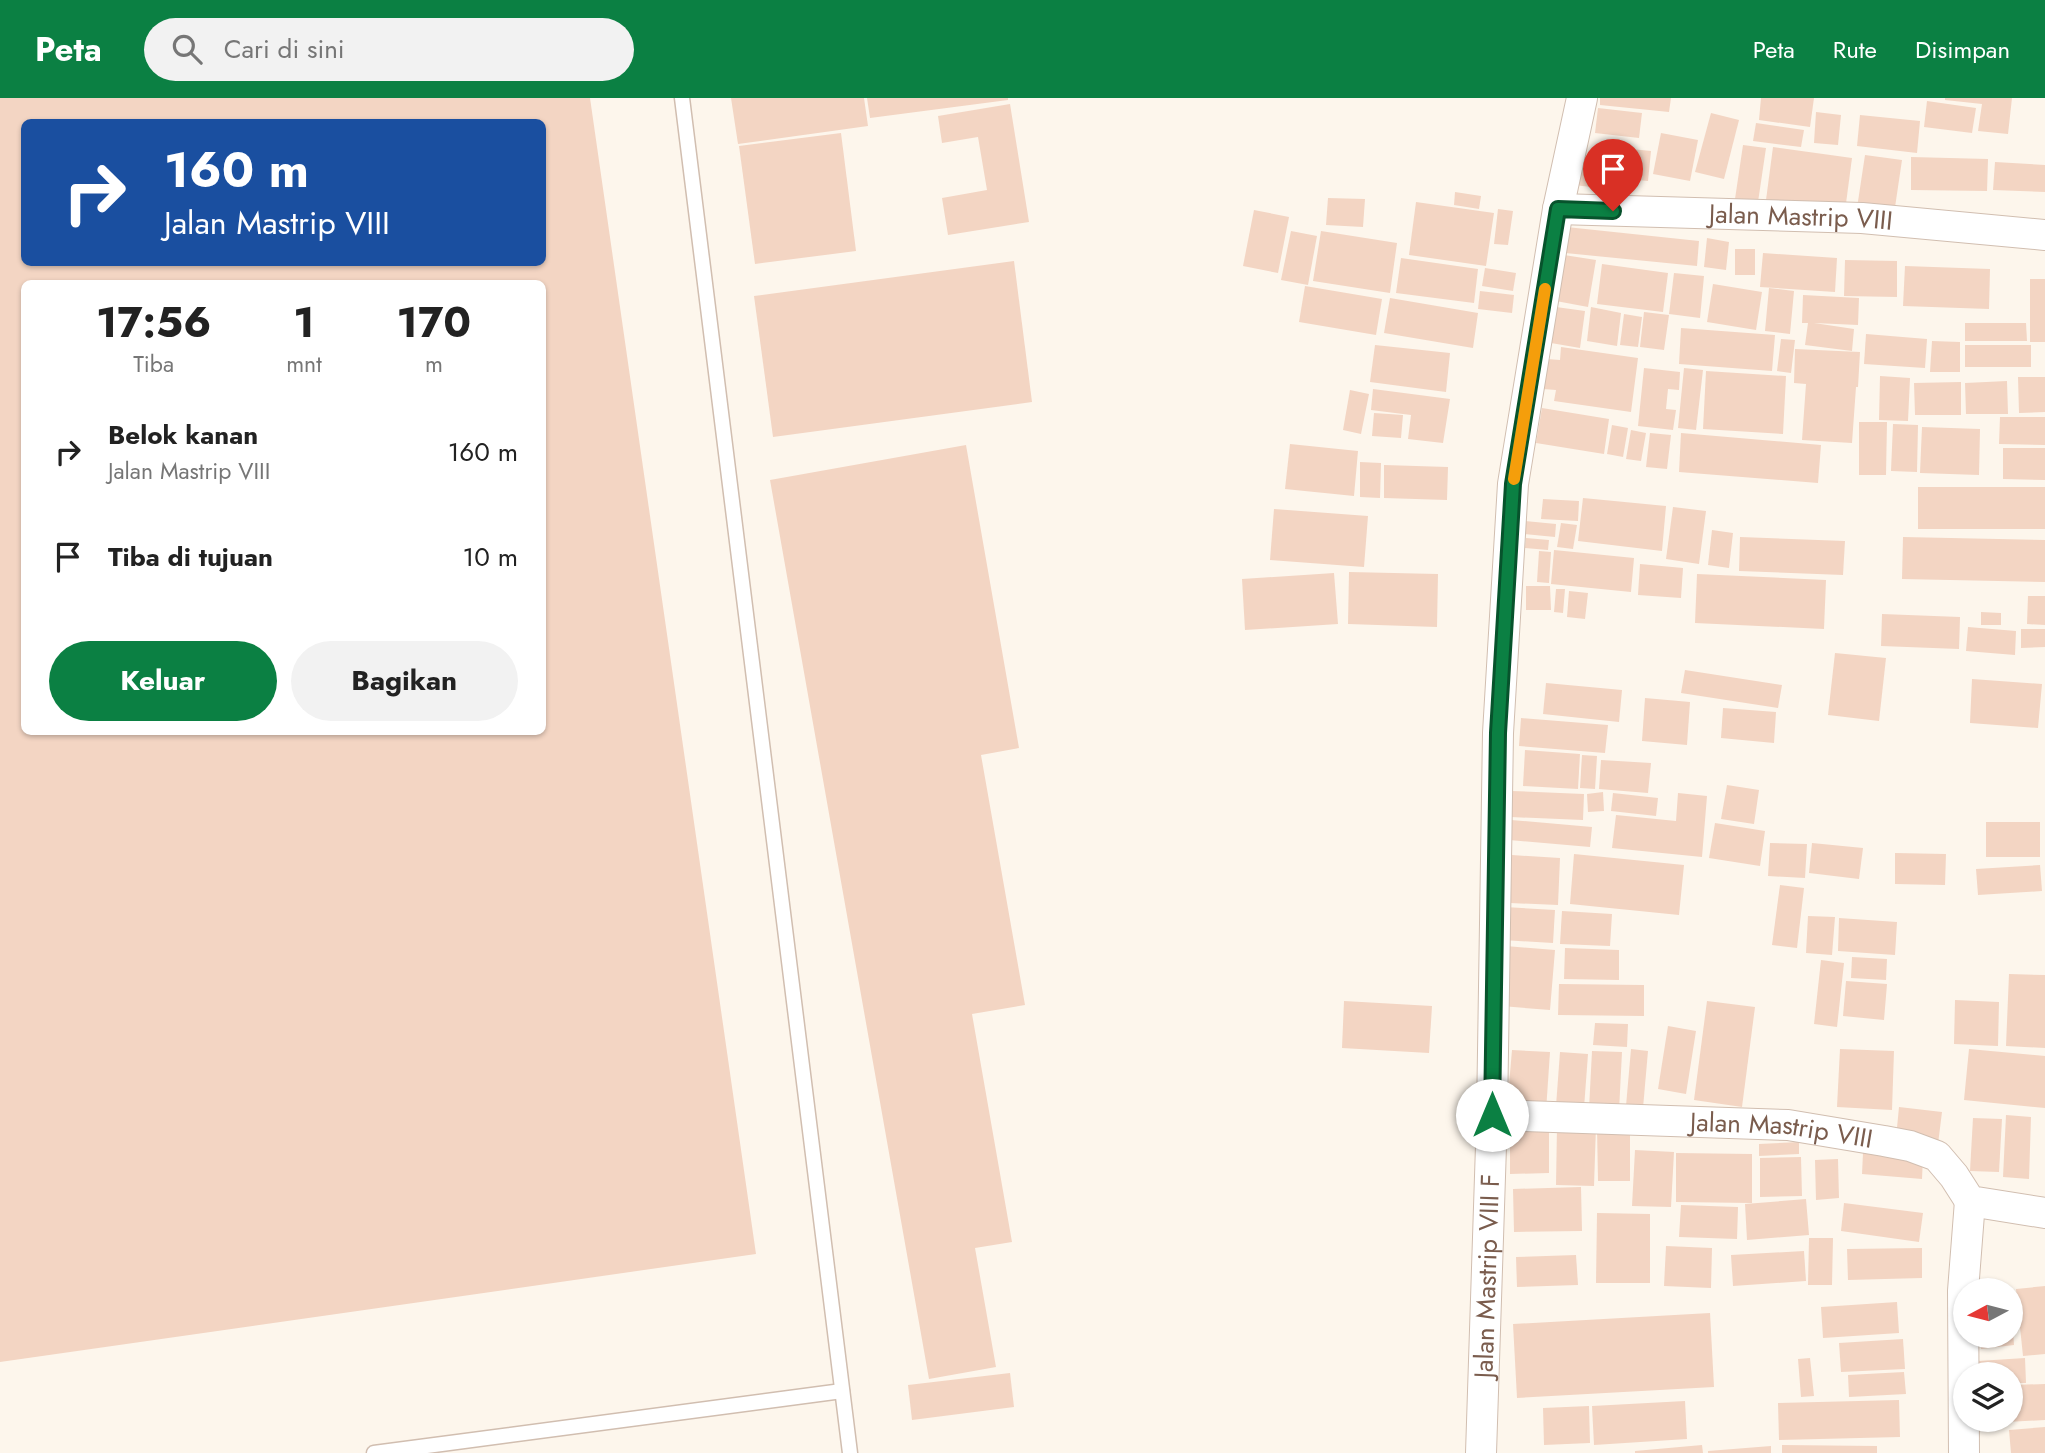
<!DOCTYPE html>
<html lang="id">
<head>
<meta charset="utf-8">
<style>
  :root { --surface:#fff; --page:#f2f2f2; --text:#222; --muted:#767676; --accent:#0b8043 }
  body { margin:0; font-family:Jost,sans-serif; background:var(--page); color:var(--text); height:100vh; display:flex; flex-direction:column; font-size:26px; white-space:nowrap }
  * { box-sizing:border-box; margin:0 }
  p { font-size:23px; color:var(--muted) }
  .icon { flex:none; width:38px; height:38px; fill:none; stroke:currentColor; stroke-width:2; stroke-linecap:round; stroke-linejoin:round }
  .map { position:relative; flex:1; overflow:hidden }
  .drawer { position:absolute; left:21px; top:182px; width:525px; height:455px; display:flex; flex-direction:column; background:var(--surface); border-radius:10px; box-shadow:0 2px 5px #0004 }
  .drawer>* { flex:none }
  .banner { position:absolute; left:21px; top:21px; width:525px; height:147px; border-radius:10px; box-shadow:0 2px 5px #0004; background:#1a4fa0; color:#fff; overflow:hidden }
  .needle { width:46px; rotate:263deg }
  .fabs { position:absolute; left:1953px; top:1180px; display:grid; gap:14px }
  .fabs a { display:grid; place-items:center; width:70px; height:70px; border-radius:50%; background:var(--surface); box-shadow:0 2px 5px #0004; font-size:35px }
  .pin { position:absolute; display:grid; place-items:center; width:60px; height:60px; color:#fff; margin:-72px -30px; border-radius:50% 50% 50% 0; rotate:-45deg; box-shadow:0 0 7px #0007 }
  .pin .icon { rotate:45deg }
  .me { position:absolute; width:77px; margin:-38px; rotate:0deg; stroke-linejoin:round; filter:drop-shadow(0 0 5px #0008) }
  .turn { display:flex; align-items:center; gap:24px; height:147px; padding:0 28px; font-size:32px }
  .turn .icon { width:91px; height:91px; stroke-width:2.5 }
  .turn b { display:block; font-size:49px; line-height:60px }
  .eta { display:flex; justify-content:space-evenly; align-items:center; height:119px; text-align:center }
  .eta b { font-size:42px; font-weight:700; line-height:49px }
  .cta { display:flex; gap:14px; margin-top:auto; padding:14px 28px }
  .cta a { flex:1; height:80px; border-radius:42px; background:var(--accent); color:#fff; font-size:28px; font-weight:700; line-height:80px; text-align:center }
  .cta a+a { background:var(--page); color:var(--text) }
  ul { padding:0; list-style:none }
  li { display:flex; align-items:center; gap:21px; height:105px; padding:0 28px }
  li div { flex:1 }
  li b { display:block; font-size:26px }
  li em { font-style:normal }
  header { display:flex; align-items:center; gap:42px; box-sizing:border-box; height:98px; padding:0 35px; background:var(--accent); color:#fff }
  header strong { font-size:33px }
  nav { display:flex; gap:38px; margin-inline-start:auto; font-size:24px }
  .search { width:490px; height:63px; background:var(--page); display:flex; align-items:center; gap:18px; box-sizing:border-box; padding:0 24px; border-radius:38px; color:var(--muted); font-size:26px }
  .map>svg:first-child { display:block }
</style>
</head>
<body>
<header>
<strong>Peta</strong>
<div class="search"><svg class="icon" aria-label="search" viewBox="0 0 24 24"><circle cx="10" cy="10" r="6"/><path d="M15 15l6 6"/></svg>Cari di sini</div>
<nav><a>Peta</a><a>Rute</a><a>Disimpan</a></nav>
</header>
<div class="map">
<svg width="2045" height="1355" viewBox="0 0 2045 1355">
  <rect width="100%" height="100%" fill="#fdf6ec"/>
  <g fill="#f3d5c3" fill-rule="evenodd">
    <path d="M0,0h590l166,1156 -756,108zM24,24h518v140h-518zM24,186h518v448h-518z"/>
    <path d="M731,0h133l4,28 -130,18z"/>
    <path d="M867,0h141v2l-138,18z"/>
    <path d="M1600,0h71l-2,14 -69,-7z"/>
    <path d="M1761,0h53l-4,29 -51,-7z"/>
    <path d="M1945,0h67l-4,36 -30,-3 4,-27 -37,-4z"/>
    <path d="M1927,3l49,7 -4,25 -48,-6z"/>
    <path d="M1010,6l19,118 -81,13 -6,-37 45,-8 -9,-53 -36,6 -4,-27z"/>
    <path d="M1598,10l44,5 -3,25 -44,-5z"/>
    <path d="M1816,14l25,3 -3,30 -24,-2z"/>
    <path d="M1711,15l28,7 -15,59 -29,-7z"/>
    <path d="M1860,17l60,6 -3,32 -60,-7z"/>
    <path d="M1756,25l48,7 -3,17 -48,-6z"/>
    <path d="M841,35l15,118 -101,13 -16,-118z"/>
    <path d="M1661,35l37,7 -8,41 -37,-7z"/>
    <path d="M1743,47l23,3 -8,54 -23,-3z"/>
    <path d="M1773,49l79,11 -7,53 -79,-11z"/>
    <path d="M1621,50l30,3 -3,30 -30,-3 -2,12 -50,-6 3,-25 50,6z"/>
    <path d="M1865,57l37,5 -8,54 -37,-6z"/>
    <path d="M1911,59l77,2 -1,32 -76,-1z"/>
    <path d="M1995,64l50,3v27l-52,-2z"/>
    <path d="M1455,94l26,4 -2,13 -25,-4z"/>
    <path d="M1328,100l37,1 -2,28 -37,-2z"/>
    <path d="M1416,104l78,11 -8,53 -77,-11z"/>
    <path d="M1498,111l15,2 -5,34 -14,-1z"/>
    <path d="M1254,112l35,7 -11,56 -35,-7z"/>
    <path d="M1557,128l142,15 -2,25 -142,-14z"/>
    <path d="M1291,133l26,5 -9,49 -27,-5z"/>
    <path d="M1321,133l76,12 -7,50 -77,-12z"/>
    <path d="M1707,140l22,4 -3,28 -22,-3z"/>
    <rect x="1735" y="151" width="20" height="26"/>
    <path d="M1763,155l74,5 -2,34 -75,-5z"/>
    <path d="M1564,157l32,5 -8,47 -32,-6z"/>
    <path d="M1401,160l77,11 -4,34 -78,-10z"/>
    <path d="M1845,162l52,1v36l-53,-1z"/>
    <path d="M1014,163l18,141 -259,35 -19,-141z"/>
    <path d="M1602,166l66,9 -5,39 -66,-8z"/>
    <path d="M1905,168l85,3 -1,40 -86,-3z"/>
    <path d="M1485,170l31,5 -3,18 -31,-5z"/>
    <path d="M1674,175l30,3 -4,42 -31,-4z"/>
    <rect x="2030" y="181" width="15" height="63"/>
    <path d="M1713,186l49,8 -6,38 -49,-8z"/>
    <path d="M1305,188l77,13 -6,36 -77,-13z"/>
    <path d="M1769,190l25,3 -4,43 -25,-3z"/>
    <path d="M1480,193l34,4 -2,18 -34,-4z"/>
    <path d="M1803,197l56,3 -1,27 -44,-2 40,6 -2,22 -47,-6 3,-22h-6z"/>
    <path d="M1390,200l88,15 -5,35 -89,-15z"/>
    <path d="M1556,209l29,4 -5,37 -29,-5z"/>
    <path d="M1591,209l30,6 -4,33 -30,-5z"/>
    <path d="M1644,214l25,3 -5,35 -24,-3z"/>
    <path d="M1624,216l18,3 -4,30 -18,-2z"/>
    <path d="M1965,225h61l1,18h-62z"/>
    <path d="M1681,230l94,7 -3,36 -93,-7z"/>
    <path d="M1866,236l61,5 -2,29 -61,-4z"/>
    <path d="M1781,241l14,1 -4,33 -14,-2z"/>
    <path d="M1932,243l28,1v30h-30z"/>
    <path d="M1375,247l75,8 -4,39 -76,-10z"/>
    <rect x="1965" y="247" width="66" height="22"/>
    <path d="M1561,249l77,11 -7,54 -77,-11 2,-11 -13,-1 4,-30 13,1z"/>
    <path d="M1795,251l65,3 -2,35h-2l-4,56 -50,-3 4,-56 -12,-1z"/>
    <path d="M1644,270l36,4 -1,18 -11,-1 -2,20 10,1 -3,20 -35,-4z"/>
    <path d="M1684,270l19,2 -7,60 -18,-2z"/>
    <path d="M1706,273l80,5 -3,58 -80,-5z"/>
    <path d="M1880,278l30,2 -2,43 -29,-1z"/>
    <path d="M2018,279h27v35l-26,1z"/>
    <path d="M2007,283l1,33h-42l-1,-31z"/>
    <path d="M1961,284v33h-46l-1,-32z"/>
    <path d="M1373,291l77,10 -7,44 -35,-4 3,-24 -40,-5z"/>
    <path d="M1350,292l19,4 -8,40 -18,-4z"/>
    <path d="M1542,310l67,11 -5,35 -68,-11z"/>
    <path d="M1374,315l29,2 -2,23 -29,-2z"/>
    <path d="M2000,319h45v28l-46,-1z"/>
    <path d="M1859,324h28l-1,53h-27z"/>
    <path d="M1893,326l25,1 -1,47 -26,-1z"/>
    <path d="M1612,327l16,3 -5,29 -16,-3z"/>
    <path d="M1922,329l58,2 -1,46 -59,-2z"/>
    <path d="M1631,332l15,3 -5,28 -15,-2z"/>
    <path d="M1650,335l21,2 -4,34 -21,-2z"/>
    <path d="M1681,335l140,12 -3,38 -139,-11z"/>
    <path d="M1290,346l68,7 -4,45 -69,-7z"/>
    <path d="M966,347l53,303 -38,7 44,250 -53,9 40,228 -37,6 21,119 -67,12 -159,-899z"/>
    <path d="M2003,350h42v32l-42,-1z"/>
    <path d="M1360,364l21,1 -1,35 -20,-1z"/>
    <path d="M1384,367l64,2 -1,33 -63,-2z"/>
    <rect x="1918" y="389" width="127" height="42"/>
    <path d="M1583,400l83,8 -4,45 -84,-10z"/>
    <path d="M1543,401l36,2 -1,20 -37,-2z"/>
    <path d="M1673,409l33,4 -7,53 -33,-5z"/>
    <path d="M1274,411l94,7 -4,51 -94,-7z"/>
    <path d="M1525,423l31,3 -1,13 -31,-3z"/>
    <path d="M1561,425l16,2 -4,24 -16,-2z"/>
    <path d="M1712,432l21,3 -4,35 -21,-3z"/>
    <path d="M1740,439l105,4 -2,34 -104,-4z"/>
    <path d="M1903,439l142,3v42l-143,-3z"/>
    <path d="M1526,440l23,2 -1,10 -23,-2z"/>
    <path d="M1554,452l80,8 -3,34 -80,-8z"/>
    <path d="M1539,453l12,1 -2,31 -12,-1z"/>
    <path d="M1640,466l43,4 -2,30 -43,-3z"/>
    <path d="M1349,474l89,2 -1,53 -89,-3z"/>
    <path d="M1334,475l4,51 -93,6 -3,-51z"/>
    <path d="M1697,476l129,6 -2,49 -129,-6z"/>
    <path d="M1526,488h24l1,24h-25z"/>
    <path d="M1556,491h9l-2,24 -9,-1z"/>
    <path d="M1569,493l19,2 -3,26 -18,-2z"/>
    <path d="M2028,498h17v29l-18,-1z"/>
    <path d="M1981,514l20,1v12h-20z"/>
    <path d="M1882,516l78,3 -1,32 -78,-3z"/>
    <path d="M1968,529l48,4 -1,24 -49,-4z"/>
    <path d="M2021,531h24v18l-24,1z"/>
    <path d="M1835,555l51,5 -7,63 -51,-6z"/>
    <path d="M1685,572l97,15 -4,23 -97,-15z"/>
    <path d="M1972,581l70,5 -4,44 -68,-5z"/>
    <path d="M1546,585l76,7 -3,32 -76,-8z"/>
    <path d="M1645,600l45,4 -3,43 -45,-4z"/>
    <path d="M1723,610l53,4 -2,31 -53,-5z"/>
    <path d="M1521,620l87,7 -3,28 -86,-7z"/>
    <path d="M1525,652l55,4 -2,35 -55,-3z"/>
    <path d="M1582,657l15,1 -2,33 -15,-1z"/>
    <path d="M1601,662l50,3 -3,30 -49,-4z"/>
    <path d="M1727,687l32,5 -5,34 -33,-5z"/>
    <path d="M1512,693l72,3 -1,26 -72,-3z"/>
    <path d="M1603,694l1,19 -16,1 -1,-18z"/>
    <path d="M1613,695l45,5 -2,18 -45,-5z"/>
    <path d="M1678,695l29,3 -5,61 -90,-9 4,-33 60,6z"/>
    <path d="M1511,722l81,7 -2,20 -81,-7z"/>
    <rect x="1986" y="724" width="54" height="35"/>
    <path d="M1715,725l50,8 -5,35 -51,-8z"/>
    <path d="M1770,745l37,1 -2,34 -37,-2z"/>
    <path d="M1812,745l51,5 -4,31 -50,-6z"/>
    <path d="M1895,755l51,1 -1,31 -50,-1z"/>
    <path d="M1574,756l110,11 -5,50 -109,-11z"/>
    <path d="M1512,757l48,3 -2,47 -48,-2z"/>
    <path d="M2040,767l2,26 -64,4 -2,-26z"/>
    <path d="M1780,787l24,3 -7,60 -25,-3z"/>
    <path d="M1505,809l50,3 -2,33 -50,-3z"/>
    <path d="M1562,813l50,3 -2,32 -50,-2z"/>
    <path d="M1808,818l27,1 -3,38 -26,-2z"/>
    <path d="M1839,820l58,4 -2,33 -57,-4z"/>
    <path d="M1506,848l49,4 -5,60 -49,-4z"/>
    <path d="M1565,850l54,2v30l-55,-1z"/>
    <path d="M1852,859l35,2 -1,21 -35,-2z"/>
    <path d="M1821,862l23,3 -7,64 -23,-3z"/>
    <path d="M2009,876l36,1v73l-39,-2z"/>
    <path d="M1846,883l41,3 -3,36 -41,-4z"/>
    <path d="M1559,886l85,1v31l-86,-1z"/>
    <path d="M1955,902l44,2 -1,44 -44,-2z"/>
    <path d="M1344,903l88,5 -3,47 -87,-5z"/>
    <path d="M1707,903l48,6 -13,100 -48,-7z"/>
    <path d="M1595,925l33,1 -1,23 -34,-2z"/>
    <path d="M1668,928l28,5 -10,63 -28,-5z"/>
    <path d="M1631,951l17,2 -5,57 -17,-2z"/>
    <path d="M1840,951l54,2 -2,59 -55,-3z"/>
    <path d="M1969,951l76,7v52l-81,-8z"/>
    <path d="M1512,952l38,2 -4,59 -39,-3z"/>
    <path d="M1592,953l30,1 -3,59 -30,-2z"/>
    <path d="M1560,954l28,2 -4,54 -28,-2z"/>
    <path d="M1899,1009l43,5 -4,32 -42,-6z"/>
    <path d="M2006,1017l25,2 -2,62 -26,-2z"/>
    <path d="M1973,1020l29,1 -3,53 -29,-1z"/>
    <path d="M1510,1025h39v50l-39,1z"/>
    <path d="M1557,1028h39l-2,60 -38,-1z"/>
    <path d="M1597,1029h33v54h-32z"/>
    <path d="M1799,1044v12l-40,2v-12z"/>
    <path d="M1635,1052l39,2 -3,55 -39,-1z"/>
    <path d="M1676,1055l76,1v49l-76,-1z"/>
    <path d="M1863,1055l60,4 -1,22 -60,-5z"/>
    <path d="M1801,1059l1,39 -42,1v-39z"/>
    <path d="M1838,1061l1,39 -23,2 -1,-40z"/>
    <path d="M1581,1089l1,44 -68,1 -1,-43z"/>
    <path d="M1806,1101l3,36 -62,5 -2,-36z"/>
    <path d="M1844,1105l79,10 -4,29 -78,-11z"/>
    <path d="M1681,1107l57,2 -1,32 -58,-2z"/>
    <path d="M1597,1115l53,1v69h-54z"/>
    <path d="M1809,1140h24l-1,47h-24z"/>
    <path d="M1666,1148l46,2 -1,40 -47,-2z"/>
    <path d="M1922,1150v30l-74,2 -1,-31z"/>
    <path d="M1804,1153l2,30 -73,5 -2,-31z"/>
    <path d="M1576,1157l2,30 -61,2 -1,-30z"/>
    <path d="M2045,1188v68l-22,2 -7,-67z"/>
    <path d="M1897,1204l2,31 -76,5 -2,-31z"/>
    <path d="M1710,1215l4,74 -197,11 -4,-74z"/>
    <path d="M2013,1231l1,16 -33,4 -1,-14h31v-5z"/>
    <path d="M1903,1241l2,30 -64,3 -2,-29z"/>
    <path d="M1810,1260l4,38 -13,1 -3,-38z"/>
    <path d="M2025,1260l1,25h-15v-9h-33v-13z"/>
    <path d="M1904,1274l2,22 -57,3 -1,-22z"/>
    <path d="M1010,1275l4,34 -102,13 -4,-35z"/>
    <path d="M2045,1286v36l-57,3v-4h23v-34z"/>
    <path d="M1899,1302l1,37 -121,3 -1,-37z"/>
    <path d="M1685,1303l2,38 -93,6 -2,-39z"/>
    <path d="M1589,1308l1,37 -46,2 -1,-37z"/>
    <path d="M2045,1329v26h-34l-2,-23z"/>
    <path d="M1702,1347l1,8h-68v-2z"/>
    <path d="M1782,1347l95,1v7h-95z"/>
    <path d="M1771,1348v7h-63v-2z"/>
  </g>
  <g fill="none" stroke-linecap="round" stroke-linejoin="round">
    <defs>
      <g id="service">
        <path d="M682,0l168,1355"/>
        <path d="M374,1355l468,-62"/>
      </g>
      <g id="minor">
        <path id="s1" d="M1558,111l304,9 183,17"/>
        <path id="s2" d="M1492,1017l296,10 96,16 26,5 27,10 17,20 16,25 75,12"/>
        <path id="s3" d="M1481,1355l11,-338 6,-382 15,-249 45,-275 24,-111"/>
        <path d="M1964,1355l-1,-162 7,-90"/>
      </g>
    </defs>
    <use href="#service" stroke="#d1beb0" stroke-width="17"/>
    <use href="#minor" stroke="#d1beb0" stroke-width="32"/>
    <use href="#service" stroke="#fff" stroke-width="14"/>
    <use href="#minor" stroke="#fff" stroke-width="30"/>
  </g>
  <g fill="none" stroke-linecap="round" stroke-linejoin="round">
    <defs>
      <path id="route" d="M1492,1017l6,-382 15,-249 45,-275 55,2"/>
    </defs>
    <use href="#route" stroke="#07532c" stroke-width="18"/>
    <use href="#route" stroke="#0b8043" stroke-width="12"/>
    <path stroke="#f59e0b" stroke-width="12" d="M1514,381l31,-190"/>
  </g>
  <g text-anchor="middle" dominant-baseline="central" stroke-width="6" stroke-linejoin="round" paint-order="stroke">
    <g font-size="26" fill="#7a5c4d" stroke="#fffaf3">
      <text stroke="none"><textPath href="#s1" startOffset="243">Jalan Mastrip VIII</textPath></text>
      <text stroke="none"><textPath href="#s2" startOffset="290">Jalan Mastrip VIII</textPath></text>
      <text stroke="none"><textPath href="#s3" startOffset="177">Jalan Mastrip VIII F</textPath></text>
    </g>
  </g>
</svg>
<div class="fabs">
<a><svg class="needle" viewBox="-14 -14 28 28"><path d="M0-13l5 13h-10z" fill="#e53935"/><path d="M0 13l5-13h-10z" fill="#767676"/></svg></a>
<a><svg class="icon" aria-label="layers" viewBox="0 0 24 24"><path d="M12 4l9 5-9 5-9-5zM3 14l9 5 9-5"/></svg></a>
</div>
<div class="pin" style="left:1613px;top:113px;background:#d93025"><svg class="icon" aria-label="arrive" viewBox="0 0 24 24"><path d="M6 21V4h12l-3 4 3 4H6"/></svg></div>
<svg class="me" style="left:1492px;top:1017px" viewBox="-20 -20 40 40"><circle r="19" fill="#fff"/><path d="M0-13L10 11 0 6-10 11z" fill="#0b8043"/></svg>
<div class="banner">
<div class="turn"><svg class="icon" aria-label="right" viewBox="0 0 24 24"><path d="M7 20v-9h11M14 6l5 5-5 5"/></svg><div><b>160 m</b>Jalan Mastrip VIII</div></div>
</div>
<section class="drawer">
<div class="eta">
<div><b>17:56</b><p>Tiba</p></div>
<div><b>1</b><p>mnt</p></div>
<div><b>170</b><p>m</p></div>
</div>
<ul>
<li><svg class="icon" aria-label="right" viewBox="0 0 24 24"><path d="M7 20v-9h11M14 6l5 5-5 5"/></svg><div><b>Belok kanan</b><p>Jalan Mastrip VIII</p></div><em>160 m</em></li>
<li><svg class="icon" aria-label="arrive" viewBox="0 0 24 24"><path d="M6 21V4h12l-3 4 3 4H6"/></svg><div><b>Tiba di tujuan</b></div><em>10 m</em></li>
</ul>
<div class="cta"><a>Keluar</a><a>Bagikan</a></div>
</section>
</div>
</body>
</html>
